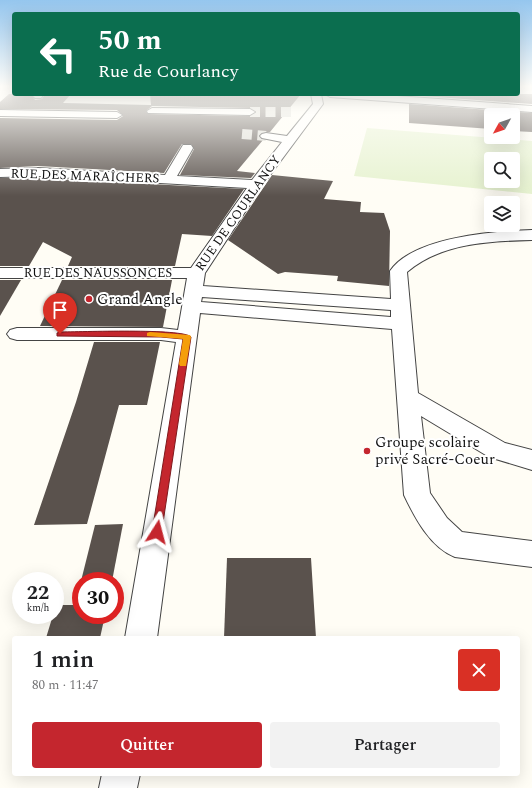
<!DOCTYPE html>
<html lang="fr">
<head>
<meta charset="utf-8">
<style>
  :root { --surface:#fff; --page:#f2f2f2; --text:#202124; --muted:#757577; --accent:#c4262e }
  body { margin:0; font-family:Spectral,serif; background:var(--page); color:var(--text); height:100vh; display:flex; flex-direction:column; font-size:15px; white-space:nowrap }
  * { box-sizing:border-box; margin:0 }
  p { font-size:13px; color:var(--muted) }
  .icon { flex:none; width:22px; height:22px; fill:none; stroke:currentColor; stroke-width:2; stroke-linecap:round; stroke-linejoin:round }
  .map { position:relative; flex:1; overflow:hidden }
  .details { position:absolute; left:12px; top:636px; width:508px; height:140px; display:flex; flex-direction:column; background:var(--surface); border-radius:4px; box-shadow:0 4px 16px #0002 }
  .details>* { flex:none }
  .banner { position:absolute; left:12px; top:12px; width:508px; height:84px; border-radius:4px; box-shadow:0 4px 16px #0002; background:#0b6e4f; color:#fff; overflow:hidden }
  .needle { width:26px; rotate:230deg }
  .tools { position:absolute; left:484px; top:108px; display:grid; gap:8px }
  .tools a { display:grid; place-items:center; width:36px; height:36px; border-radius:4px; background:var(--surface); box-shadow:0 4px 16px #0002; font-size:20px }
  .speed { position:absolute; left:12px; top:572px; display:flex; gap:8px; font-size:20px; font-weight:700; text-align:center }
  .speed>* { display:grid; place-content:center; width:52px; height:52px; border-radius:50%; background:var(--surface); box-shadow:0 4px 16px #0002; line-height:1 }
  .speed small { font-size:10px; font-weight:400 }
  .speed .limit { border:6px solid #d22; background:#fff; color:#111 }
  .pin { position:absolute; display:grid; place-items:center; width:34px; height:34px; color:#fff; margin:-41px -17px; border-radius:50% 50% 50% 0; rotate:-45deg; box-shadow:0 0 4px #0007 }
  .pin .icon { rotate:45deg }
  .me { position:absolute; width:44px; margin:-22px; rotate:9deg; stroke-linejoin:round; filter:drop-shadow(0 0 3px #0008) }
  .turn { display:flex; align-items:center; gap:14px; height:84px; padding:0 20px; font-size:18px }
  .turn .icon { width:52px; height:52px; stroke-width:2.5 }
  .turn b { display:block; font-size:28px; line-height:34px }
  .round { display:grid; place-items:center; flex:none; width:42px; height:42px; border-radius:4px; background:var(--page) }
  .headline { display:flex; align-items:center; justify-content:space-between; height:68px; padding:0 20px }
  h1 { font-size:24px; font-weight:600; line-height:30px }
  .action { display:flex; gap:8px; margin-top:auto; padding:8px 20px }
  .action a { flex:1; height:46px; border-radius:4px; background:var(--accent); color:#fff; font-size:16px; font-weight:600; line-height:46px; text-align:center }
  .action a+a { background:var(--page); color:var(--text) }
  .map>svg:first-child { display:block }
</style>
</head>
<body>
<div class="map">
<svg width="532" height="788" viewBox="0 0 532 788">
  <rect width="100%" height="100%" fill="#fffdf5"/>
  <path fill="#e6f2cf" fill-rule="evenodd" d="M367,128l165,13v53l-178,-18zM491,159h22v22h-22z"/>
  <g fill="#5a524d" fill-rule="evenodd">
    <path d="M9,94h23v2l3,4 7,-1 3,-5h26l-8,9 88,2 -1,-11h151l-31,38 -8,1 -3,2v2l4,3 -26,31 18,2 -4,5 -71,-3 14,-26 -3,-5h-9l-18,29 -126,-7 -38,2v-50l117,2 6,-4 -6,-6 -117,-1v-7zM152,106l98,2 6,5 -6,3 -102,-2 -2,-3z"/>
    <path d="M409,94h123v10l-123,-9z"/>
    <path d="M409,104l123,9v19l-19,-1v-16h-22v14l-82,-6z"/>
    <path d="M272,175l61,6 -9,18 37,3 -1,10 24,1 6,18 -1,55 -52,-5 1,-5 -53,-4 -7,2 -50,-34z"/>
    <path d="M0,178h38l206,11 -32,47 -30,-2 -7,32h-107l4,-9 -29,-15 -14,24h-29z"/>
    <path d="M0,280h21l-21,36z"/>
    <path d="M62,280h110l-9,47 -123,-1z"/>
    <path d="M94,342h66l-13,63h-28l-32,119 -53,1 42,-123z"/>
    <path d="M123,524l-11,57h-31l14,-56z"/>
    <path d="M227,558h84l5,80h-92z"/>
    <path d="M81,583v32h24l-5,23h-54l7,-23h2v-10h20z"/>
  </g>
  <g fill="none" stroke-linecap="round" stroke-linejoin="round">
    <g stroke="#dbdad3" stroke-width="10" stroke-dasharray="10 5.5" stroke-linecap="butt">
      <path d="M250,112h43"/>
      <path d="M242,134l24,2"/>
    </g>
    <defs>
      <g id="minor">
        <path d="M34,94h10l-3,4h-6l-2,-2z"/>
        <path d="M311,94h10l2,10 -61,82 -57,87 -2,13 188,13 -1,-28c23,-34 104,-40 142,-41v10c-43,1 -91,3 -125,32l11,121 87,50 27,7v20l-43,-13 -68,-41 9,77 17,25 15,14 70,9v26l-77,-10c-25,-10 -40,-39 -51,-62l-12,-166 -192,-16 -43,325h-32l51,-296 -15,-2h-144l-7,-2 -3,-4 3,-4 7,-2h144l17,2 9,-52h-187v-10h191l56,-80 -209,-12 -38,1v-8l38,-1 127,7 18,-30h8l2,3 -16,28 75,4 30,-38 -20,-4 -2,-2 2,-2 4,-1 21,3 26,-32zM202,297l189,13v7l-190,-15z"/>
        <path d="M325,94h45l162,12v6l-202,-15z"/>
        <path d="M152,108l98,1 5,3 -5,3 -102,-2 -1,-2z"/>
        <path d="M0,110l117,2 5,3 -5,3 -117,-2z"/>
        <path d="M102,774h38l-3,14h-38z"/>
      </g>
    </defs>
    <use href="#minor" stroke="#444" stroke-width="2"/>
    <use href="#minor" fill="#fff" fill-rule="evenodd"/>
  </g>
  <linearGradient id="sky" x2="0" y2="1"><stop stop-color="#95c6ee"/><stop offset="0.44" stop-color="#fffefa"/><stop offset="1" stop-color="#fffefa" stop-opacity="0"/></linearGradient>
  <rect width="532" height="196" fill="url(#sky)"/>
  <path fill="#c4262e" stroke="#7f191e" d="M60,332c19,0 123,-4 131,5l-30,199 -4,2 -4,-2 -1,-4 31,-193 -22,-2 -104,-1v-3z"/>
  <path fill="#f59e0b" d="M150,332l40,3 1,2 -5,29h-6l-1,-2 4,-25 -36,-3v-3z"/>
  <g fill="#c4262e" stroke="#fff" stroke-width="1.5">
    <circle cx="89" cy="299" r="4"/>
    <circle cx="367" cy="451" r="4"/>
  </g>
  <g text-anchor="middle" dominant-baseline="central" stroke-width="4" stroke-linejoin="round" paint-order="stroke">
    <g font-size="13" fill="#111" stroke="#fff">
      <text transform="translate(85 176) rotate(2)">RUE DES MARAÎCHERS</text>
      <text transform="translate(238 213) rotate(-55)">RUE DE COURLANCY</text>
      <text x="98" y="273">RUE DES NAUSSONCES</text>
    </g>
    <g font-size="15" fill="#111" stroke="#fff" text-anchor="start">
      <text x="97" y="299">Grand Angle</text>
      <text x="375" y="442">Groupe scolaire<tspan x="375" dy="17">privé Sacré-Coeur</tspan></text>
    </g>
  </g>
</svg>
<div class="tools">
<a><svg class="needle" viewBox="-14 -14 28 28"><path d="M0-13l5 13h-10z" fill="#e53935"/><path d="M0 13l5-13h-10z" fill="#757577"/></svg></a>
<a><svg class="icon" aria-label="search" viewBox="0 0 24 24"><circle cx="10" cy="10" r="6"/><path d="M15 15l6 6"/></svg></a>
<a><svg class="icon" aria-label="layers" viewBox="0 0 24 24"><path d="M12 4l9 5-9 5-9-5zM3 14l9 5 9-5"/></svg></a>
</div>
<div class="speed"><div>22<small>km/h</small></div><div class="limit">30</div></div>
<div class="pin" style="left:60px;top:334px;background:#d93025"><svg class="icon" aria-label="arrive" viewBox="0 0 24 24"><path d="M6 21V4h12l-3 4 3 4H6"/></svg></div>
<svg class="me" style="left:157px;top:532px" viewBox="-20 -20 40 40"><path d="M0-17L14 15 0 8-14 15z" fill="#c4262e" stroke="#fff" stroke-width="4"/></svg>
<div class="banner">
<div class="turn"><svg class="icon" aria-label="left" viewBox="0 0 24 24"><path d="M17 20v-9H6M10 6l-5 5 5 5"/></svg><div><b>50 m</b>Rue de Courlancy</div></div>
</div>
<section class="details">
<div class="headline"><div><h1>1 min</h1><p>80 m · 11:47</p></div><a class="round" style="background:#d93025;color:#fff"><svg class="icon" aria-label="close" viewBox="0 0 24 24"><path d="M6 6l12 12M18 6L6 18"/></svg></a></div>
<div class="action"><a>Quitter</a><a>Partager</a></div>
</section>
</div>
</body>
</html>
